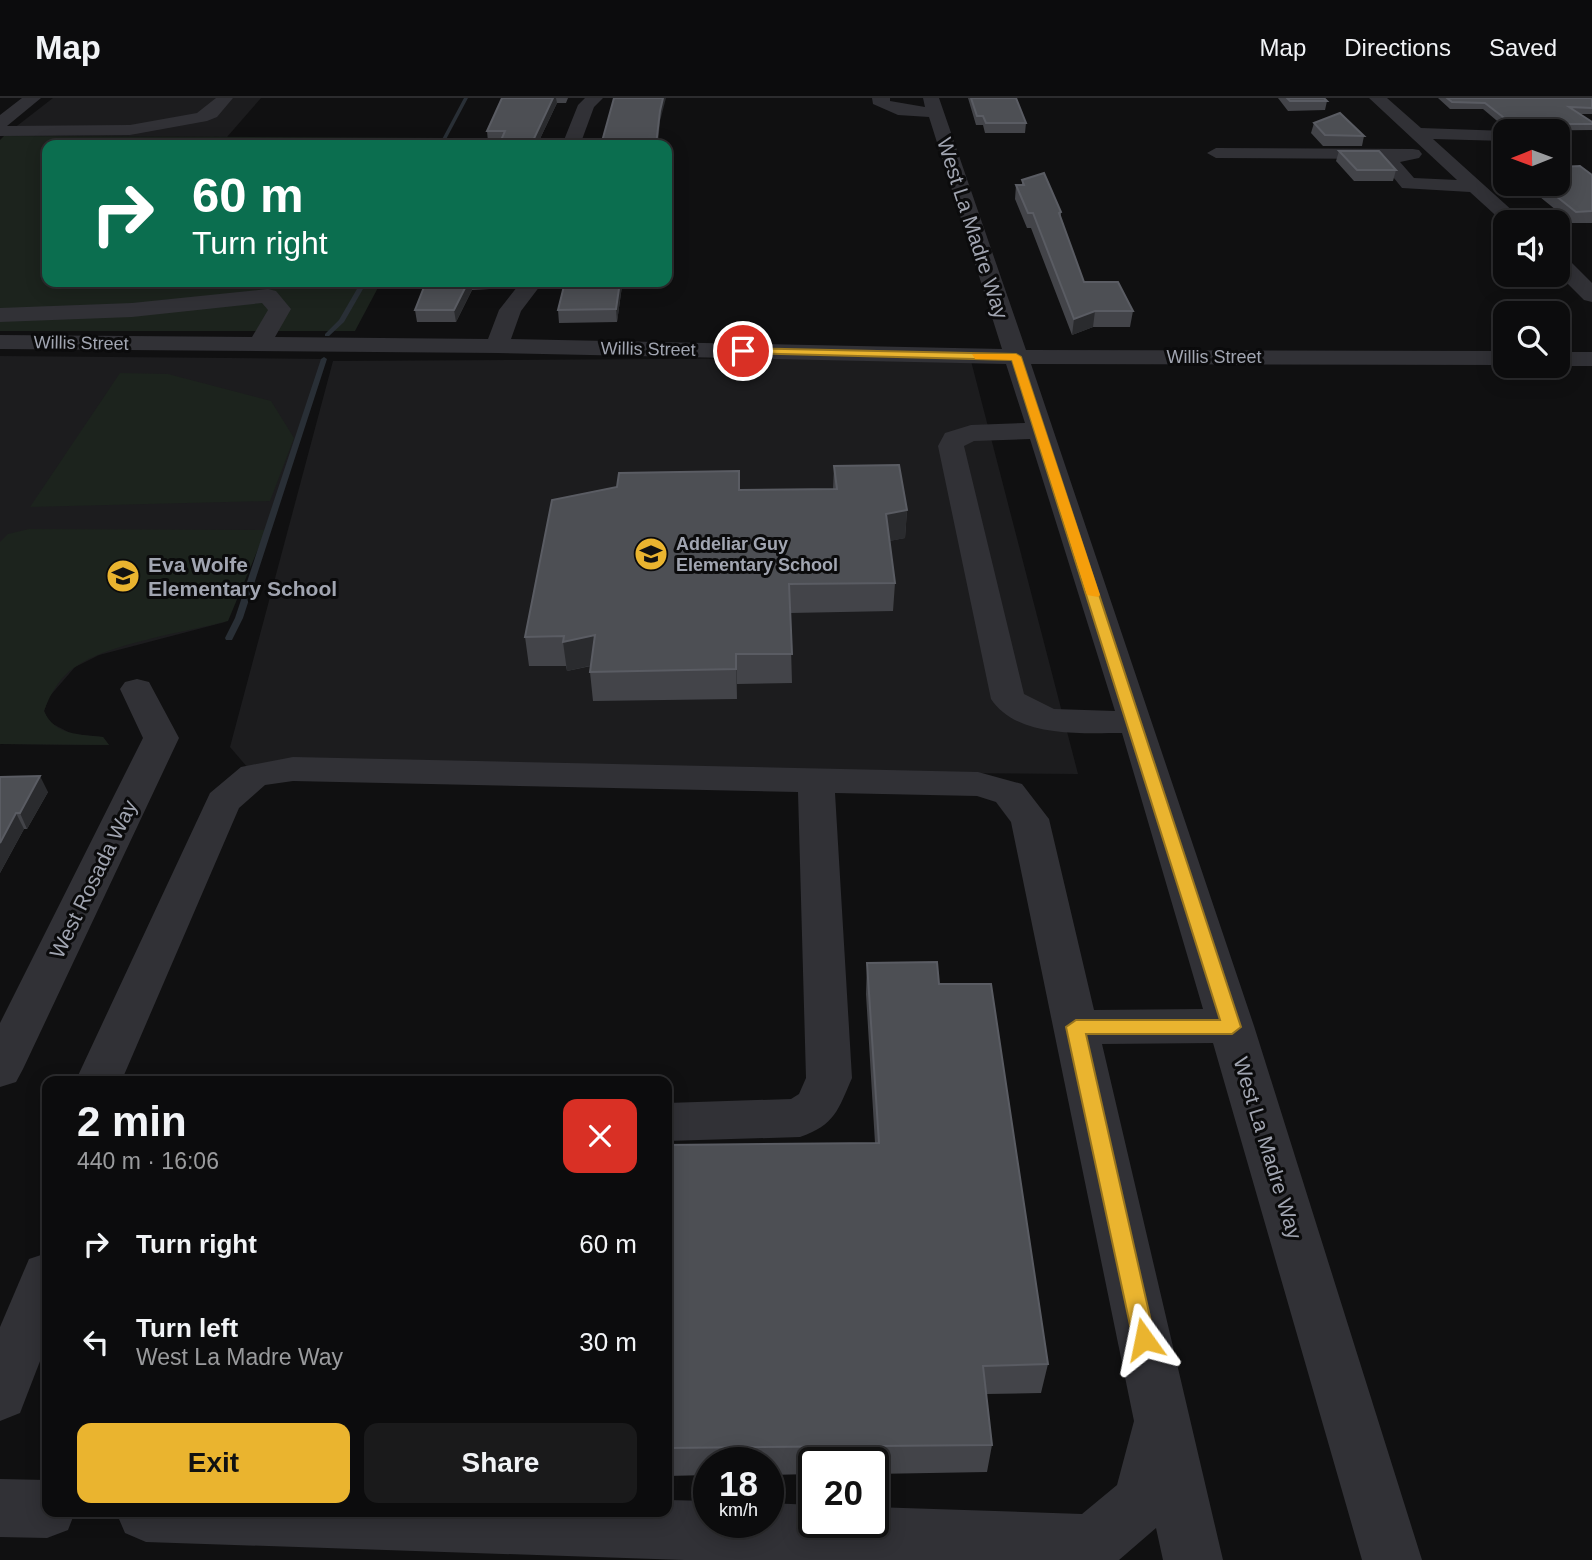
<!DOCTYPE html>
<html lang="en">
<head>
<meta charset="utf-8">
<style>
  :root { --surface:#0c0c0d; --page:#1a1a1b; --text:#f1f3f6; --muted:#9a9b9d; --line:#2c2c2e; --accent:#eab42f }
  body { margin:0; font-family:Arial,sans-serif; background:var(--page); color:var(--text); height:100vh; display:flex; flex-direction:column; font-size:26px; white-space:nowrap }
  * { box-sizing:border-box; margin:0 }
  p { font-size:23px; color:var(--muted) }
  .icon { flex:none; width:38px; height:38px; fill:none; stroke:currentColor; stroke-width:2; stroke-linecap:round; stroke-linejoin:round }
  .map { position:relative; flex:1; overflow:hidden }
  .sheet { position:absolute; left:42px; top:978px; width:630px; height:441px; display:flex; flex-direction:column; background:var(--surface); border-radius:14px; box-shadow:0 4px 18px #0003,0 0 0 2px var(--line) }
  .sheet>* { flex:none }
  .guide { position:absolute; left:42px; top:42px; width:630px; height:147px; border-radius:14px; box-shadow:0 4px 18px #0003,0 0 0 2px var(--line); background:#0b6e4f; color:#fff; overflow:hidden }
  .needle { width:46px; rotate:269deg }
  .buttons { position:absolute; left:1493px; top:21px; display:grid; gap:14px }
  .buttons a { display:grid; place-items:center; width:77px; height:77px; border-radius:14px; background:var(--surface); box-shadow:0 4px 18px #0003,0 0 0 2px var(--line); font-size:35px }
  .speed { position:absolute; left:693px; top:1349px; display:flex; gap:14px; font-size:35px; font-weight:700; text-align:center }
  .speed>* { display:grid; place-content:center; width:91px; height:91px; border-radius:50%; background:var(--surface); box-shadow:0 4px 18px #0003,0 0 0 2px var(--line); line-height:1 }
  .speed small { font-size:18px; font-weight:400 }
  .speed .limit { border:4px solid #111; border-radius:10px; background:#fff; color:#111 }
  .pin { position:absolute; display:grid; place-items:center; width:60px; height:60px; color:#fff; margin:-30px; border:4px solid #fff; border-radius:50%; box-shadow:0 2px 7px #0007 }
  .me { position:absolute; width:77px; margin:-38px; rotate:348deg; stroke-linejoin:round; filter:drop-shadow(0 0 5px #0008) }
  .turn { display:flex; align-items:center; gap:24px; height:147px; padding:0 35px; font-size:32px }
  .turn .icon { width:91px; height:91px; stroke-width:2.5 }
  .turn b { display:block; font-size:49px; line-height:60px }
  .round { display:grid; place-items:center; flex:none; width:74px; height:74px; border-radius:14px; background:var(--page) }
  .head { display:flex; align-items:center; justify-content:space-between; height:119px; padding:0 35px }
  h1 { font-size:42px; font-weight:600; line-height:52px }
  .button { display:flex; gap:14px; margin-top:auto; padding:14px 35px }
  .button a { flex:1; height:80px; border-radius:14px; background:var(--accent); color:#111; font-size:28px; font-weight:600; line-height:80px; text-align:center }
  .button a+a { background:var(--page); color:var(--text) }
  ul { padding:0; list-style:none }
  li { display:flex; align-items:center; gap:21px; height:98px; padding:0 35px }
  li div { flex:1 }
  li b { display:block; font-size:26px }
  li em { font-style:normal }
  header { display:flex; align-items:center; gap:42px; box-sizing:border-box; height:98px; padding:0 35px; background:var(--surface); border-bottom:2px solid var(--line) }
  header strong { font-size:33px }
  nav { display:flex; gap:38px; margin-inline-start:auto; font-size:24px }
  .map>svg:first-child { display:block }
</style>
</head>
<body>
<header>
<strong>Map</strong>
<nav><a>Map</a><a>Directions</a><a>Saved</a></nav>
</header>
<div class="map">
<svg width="1592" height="1462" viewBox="0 0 1592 1462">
  <rect width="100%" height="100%" fill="#101011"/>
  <g fill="#1c1c1e">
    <path d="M53,0h208l-34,39 -223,-1z"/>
    <path d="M0,258l325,3 -59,171 -41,92 -126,33 -24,12 -26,30 -5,14 5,11 23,12 31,3 6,8 -109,-1z"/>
    <path d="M970,259l108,417 -785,-5 -39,6 -24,-28 103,-386z"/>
  </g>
  <g fill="#1c231d">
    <path d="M4,38l450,2 -4,7h-403v137h334l-26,49h-355v-191z"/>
    <path d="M120,275l48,1 103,27 23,37 -24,63 -240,6z"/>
    <path d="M29,431l237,1 -38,91c-42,11 -119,22 -153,46 -15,10 -25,27 -31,44 11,25 36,23 59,26l6,8 -109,-1v-202l8,-8z"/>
  </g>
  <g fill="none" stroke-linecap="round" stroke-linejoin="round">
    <g fill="#292f36" fill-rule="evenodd">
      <path d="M464,0h4l-25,47h-4z"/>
      <path d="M361,184h6l-23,40 -15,14h-4v-2l14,-14z"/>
      <path d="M324,259l3,2 -84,259 -11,22h-6l-1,-2 10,-20 86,-259z"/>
    </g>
    <g fill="#313136" fill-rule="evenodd">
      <path d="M22,0h19l-34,28 123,-1 67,-12 19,-15h17l-16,19 -10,4 -77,14 -130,1v-21z"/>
      <path d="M585,0h18l-9,9 -14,38h-18l16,-40z"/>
      <path d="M872,0h18v3l35,6 -2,-9h16l87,252 479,1v14l-474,-1 223,662 168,534h-60l-149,-517 -111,1 121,516h-60l-7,-32 -37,32h-435l-538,-18 -21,-9 -9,-21h551v-12l42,1v21h59v-19l46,2v17h59v-15l209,7 35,-29 17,-64 -123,-599 -15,-20 -19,-6 -142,-3 17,285c-14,32 -17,47 -52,59l-133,4v-38l124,-4 8,-5 7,-16 -8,-286 -505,-11 -28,4 -26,23 -118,274h-46l135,-289 31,-26 52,-10 685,15 44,12 27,35 45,191 109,-1 -81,-276c-41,0 -105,5 -131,-34l-53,-253 7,-13 26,-8 54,-2 -19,-59 -509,-11 -497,-4v-14l252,2 16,-27 -6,-7 -130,14 -132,5v-14l132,-5 136,-14 8,2 15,18 -16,28 213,2 11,-29 22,-28h22l-22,29 -10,28 491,10 -73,-232 -31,-2 -25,-11zM1030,341l85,272 -61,-2 -30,-15 -60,-248 10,-5z"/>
      <path d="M1369,0h18l34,30 86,3 -2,10 -72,-2 92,83 -20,2 -35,-32 -68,-4 -21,-26 2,-3 -167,-1 -9,-5 9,-5 197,1 6,1 3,4 -3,4 -19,4 14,16 43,2z"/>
      <path d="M1558,158l8,1 26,26v19l-8,-2 -26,-26z"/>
      <path d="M1558,254h34v14h-36z"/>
      <path d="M137,581l12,3 30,56 -156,331 -7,13 -16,5v-64l143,-285 -23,-49 5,-7z"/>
      <path d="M47,1155v90l-27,70 -20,8v-94l29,-68z"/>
      <path d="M0,1381l47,1v32h28l-7,18 -21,8 -47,-1z"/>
    </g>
  </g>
  <g fill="#434449">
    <path d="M502,0h66l-2,5h-9l-20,42h-38l1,-3h-12l-1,-11z"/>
    <path d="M968,0h48l10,25 -1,10h-40l-2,-8h-7z"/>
    <path d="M1278,0h46l3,3 -2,9 -37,1z"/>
    <path d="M1438,0h154v16h-13l13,8v8l-83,1 -26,-22h-33z"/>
    <path d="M1314,25l50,13 -2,10h-39l-12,-13z"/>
    <path d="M1339,53l57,19 -3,11h-39l-18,-20z"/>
    <path d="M1592,77v48h-20l-48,-39h34z"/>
    <path d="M1022,82l39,32v6l23,64 49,29 -3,16h-37l-21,8 -41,-107h-4l-12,-29 1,-14h6z"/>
    <path d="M426,184h67l-3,7 -18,1 -16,32h-39l-2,-12z"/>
    <path d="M565,184h61l-1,4h-3l-5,36 -58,1 -1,-13z"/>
    <path d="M834,368l73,44 -2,28 -16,3 6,42 -2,28 -103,2 2,70 -55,1v15l-144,2 -3,-29 1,-6 -24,5 -1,-5h-37l-4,-29 214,-166v19l94,-1z"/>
    <path d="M0,679l48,15 -21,37h-3l-24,44z"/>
    <path d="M867,865l72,21 109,380 -7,29 -55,1 6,51 -5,27 -114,2v-11h-59v11l-46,1v-12h-59v12l-42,1v-331l208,-2 -9,-149z"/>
  </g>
  <g fill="#2a2b2e">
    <path d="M553,0h3l1,5 -20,42h-6z"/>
    <path d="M663,0h3l-6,23 -2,24h-2l4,-34z"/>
    <path d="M468,184h3l1,8 -16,32 -2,-12z"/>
    <path d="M620,184h2v4l-5,36 -1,-13z"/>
    <path d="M1095,213l-2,16 -21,8 2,-16z"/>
    <path d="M907,412l-2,28 -20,4 1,-28z"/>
    <path d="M595,537l3,29 -31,7 -4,-29z"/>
    <path d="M736,556l1,30v15l-1,-30z"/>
    <path d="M40,678l8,16 -21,37 -7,-16z"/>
    <path d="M16,715l8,16 -24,44v-30z"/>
  </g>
  <g fill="#4d4f54" stroke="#5a5c63" stroke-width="2">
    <path d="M502,0h51l-22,47h-32l6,-14h-18z"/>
    <path d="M614,0h49l-3,13 -4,34h-55z"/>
    <path d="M971,0h45l10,25h-40l-3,-7h-6z"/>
    <path d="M1287,0h37l3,3h-37z"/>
    <path d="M1447,0h145v10l-23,-1 23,15v2h-80l-27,-21 -33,-1z"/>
    <path d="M1340,15l24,23 -39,-1 -11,-12z"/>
    <path d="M1339,53h40l17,19h-39z"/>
    <path d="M1580,68l12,9v36l-16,1 -35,-28h17v-17z"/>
    <path d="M1044,75l17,39 -2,1 25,69h34l15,29h-38l-21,8 -41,-106h-5l-12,-28h8l-2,-5z"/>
    <path d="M426,184h42l-14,28h-39z"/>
    <path d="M565,184h55l-4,27 -58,1z"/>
    <path d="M899,367l8,45 -21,4 9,69 -106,1 3,70h-56v15l-146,3 5,-37 -32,7 1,-6 -39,1 27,-137 65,-13 2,-14 120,-2v19l98,-1 -3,-23z"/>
    <path d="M40,678l-20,37h-4l-16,30v-66z"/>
    <path d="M937,864l2,22h52l57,380 -65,2 9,79 -325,3v-303l212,-2 -12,-180z"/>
  </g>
  <path fill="#eab42f" stroke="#98751f" stroke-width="2" d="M743,250l273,6 5,3 220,670 -9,7h-146l69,305 -3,8 -8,3 -8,-3 -3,-8 -67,-312 10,-7h144l-208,-660 -273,-7z"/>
  <path fill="#f59e0b" d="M972,256h44l5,3 79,238 -2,2 -11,-2 -75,-235 -37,-1z"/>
  <defs>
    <symbol id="school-disc" viewBox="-11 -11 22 22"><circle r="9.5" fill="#eab42f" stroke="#0b0b0c"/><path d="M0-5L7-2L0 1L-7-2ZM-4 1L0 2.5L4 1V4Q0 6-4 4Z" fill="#111"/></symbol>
  </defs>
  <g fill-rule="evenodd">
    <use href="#school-disc" x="632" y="437" width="38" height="38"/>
    <use href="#school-disc" x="104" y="459" width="38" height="38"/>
  </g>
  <g text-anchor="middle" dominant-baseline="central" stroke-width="6" stroke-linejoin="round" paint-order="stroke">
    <g font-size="18" fill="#a1a5b1" stroke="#0b0b0c">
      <text transform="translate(81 245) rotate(1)">Willis Street</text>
      <text transform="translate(648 251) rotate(1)">Willis Street</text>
      <text x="1214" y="259">Willis Street</text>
    </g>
    <g font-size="18" font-weight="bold" fill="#a1a5b1" stroke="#0b0b0c" text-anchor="start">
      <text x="676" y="446">Addeliar Guy<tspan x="676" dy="21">Elementary School</tspan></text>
    </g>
    <g font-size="21" fill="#a1a5b1" stroke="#0b0b0c">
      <text transform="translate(973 130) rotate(72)">West La Madre Way</text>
      <text transform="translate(93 781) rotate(-64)">West Rosada Way</text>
      <text transform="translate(1268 1050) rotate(73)">West La Madre Way</text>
    </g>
    <g font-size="21" font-weight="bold" fill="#a1a5b1" stroke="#0b0b0c" text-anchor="start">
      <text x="148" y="466">Eva Wolfe<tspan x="148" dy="24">Elementary School</tspan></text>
    </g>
  </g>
</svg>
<div class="buttons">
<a><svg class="needle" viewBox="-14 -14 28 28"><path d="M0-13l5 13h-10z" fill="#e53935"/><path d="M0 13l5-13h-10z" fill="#9a9b9d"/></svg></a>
<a><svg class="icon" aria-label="sound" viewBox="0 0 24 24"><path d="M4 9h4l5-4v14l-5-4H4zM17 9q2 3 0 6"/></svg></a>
<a><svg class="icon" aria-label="search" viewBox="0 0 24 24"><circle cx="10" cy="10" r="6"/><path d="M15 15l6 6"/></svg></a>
</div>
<div class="speed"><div>18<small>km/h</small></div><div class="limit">20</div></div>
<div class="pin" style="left:743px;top:253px;background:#d93025"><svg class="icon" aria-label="arrive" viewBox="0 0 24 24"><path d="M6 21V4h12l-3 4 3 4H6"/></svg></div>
<svg class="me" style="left:1144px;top:1241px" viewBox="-20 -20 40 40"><path d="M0-17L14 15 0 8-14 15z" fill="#eab42f" stroke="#fff" stroke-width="4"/></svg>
<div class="guide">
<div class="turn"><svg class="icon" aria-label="right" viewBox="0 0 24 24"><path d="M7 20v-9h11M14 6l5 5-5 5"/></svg><div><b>60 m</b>Turn right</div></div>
</div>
<section class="sheet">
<div class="head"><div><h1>2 min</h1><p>440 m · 16:06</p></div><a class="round" style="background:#d93025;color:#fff"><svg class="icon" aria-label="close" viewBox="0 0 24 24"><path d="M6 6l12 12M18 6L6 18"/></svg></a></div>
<ul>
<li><svg class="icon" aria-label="right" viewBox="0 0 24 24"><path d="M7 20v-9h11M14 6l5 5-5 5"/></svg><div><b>Turn right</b></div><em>60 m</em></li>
<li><svg class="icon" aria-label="left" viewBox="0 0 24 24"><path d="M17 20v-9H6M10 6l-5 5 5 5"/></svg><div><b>Turn left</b><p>West La Madre Way</p></div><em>30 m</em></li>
</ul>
<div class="button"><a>Exit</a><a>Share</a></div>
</section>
</div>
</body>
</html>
